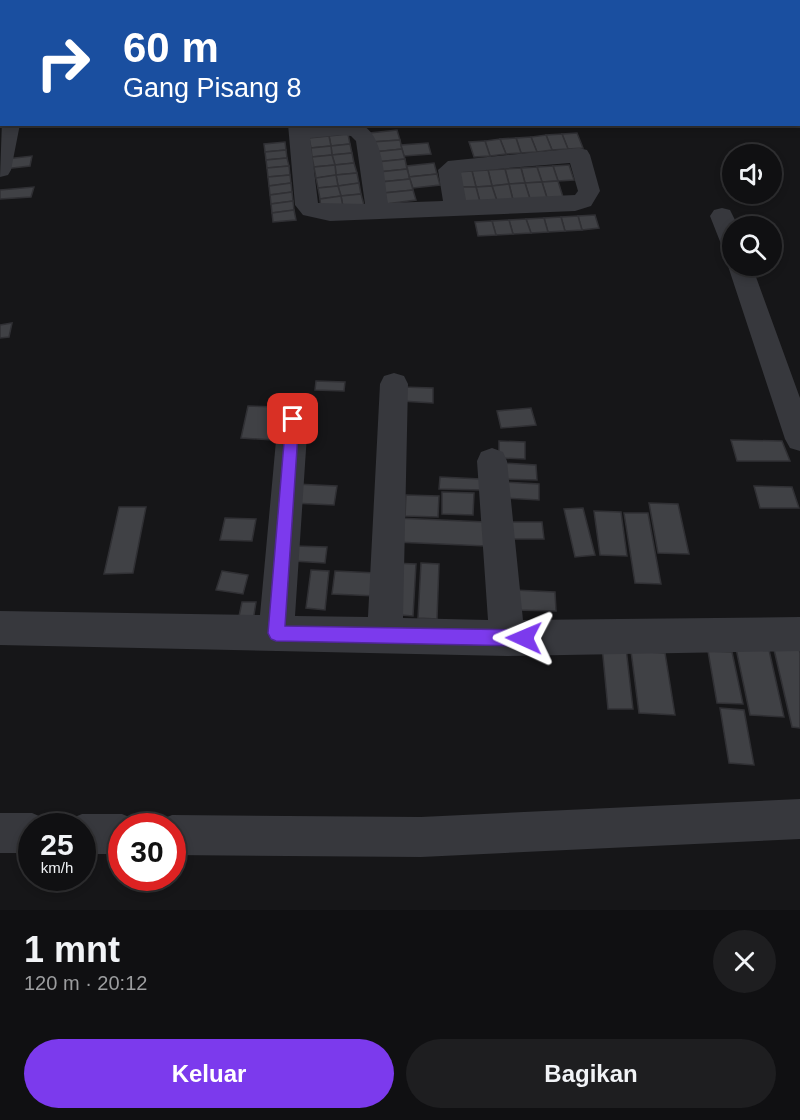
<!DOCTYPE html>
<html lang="id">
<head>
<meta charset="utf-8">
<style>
  :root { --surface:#101012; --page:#1e1e20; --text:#f1f3f6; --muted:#9c9d9f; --line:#303032; --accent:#7c3aed }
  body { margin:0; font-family:Helvetica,sans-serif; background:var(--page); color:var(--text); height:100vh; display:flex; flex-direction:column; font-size:22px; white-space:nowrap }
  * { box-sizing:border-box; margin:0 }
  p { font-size:20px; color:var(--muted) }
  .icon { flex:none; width:33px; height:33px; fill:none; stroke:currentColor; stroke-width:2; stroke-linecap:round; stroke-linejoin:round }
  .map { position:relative; height:910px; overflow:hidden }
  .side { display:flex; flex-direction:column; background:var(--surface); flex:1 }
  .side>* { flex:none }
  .guide { position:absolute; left:0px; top:0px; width:801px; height:126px; box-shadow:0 3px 9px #0003,0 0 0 2px var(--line); background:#1a4fa0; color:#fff; overflow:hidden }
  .controls { position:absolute; left:722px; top:144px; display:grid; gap:12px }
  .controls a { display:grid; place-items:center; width:60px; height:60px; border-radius:50%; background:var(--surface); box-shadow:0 3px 9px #0003,0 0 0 2px var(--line); font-size:30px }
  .speed { position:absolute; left:18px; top:813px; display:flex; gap:12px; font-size:30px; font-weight:700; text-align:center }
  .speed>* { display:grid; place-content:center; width:78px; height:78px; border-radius:50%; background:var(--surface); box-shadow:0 3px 9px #0003,0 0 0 2px var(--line); line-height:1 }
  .speed small { font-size:15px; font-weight:400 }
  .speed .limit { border:9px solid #d22; background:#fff; color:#111 }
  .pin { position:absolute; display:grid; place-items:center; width:51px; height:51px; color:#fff; margin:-26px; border-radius:12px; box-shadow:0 3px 9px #0006 }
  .me { position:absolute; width:66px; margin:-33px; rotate:271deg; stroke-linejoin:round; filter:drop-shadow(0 0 4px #0008) }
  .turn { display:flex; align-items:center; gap:21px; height:126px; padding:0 24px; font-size:27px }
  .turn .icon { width:78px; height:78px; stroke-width:2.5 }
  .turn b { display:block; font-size:42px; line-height:51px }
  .round { display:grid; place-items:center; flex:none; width:63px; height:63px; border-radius:32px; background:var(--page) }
  .head { display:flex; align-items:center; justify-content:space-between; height:102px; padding:0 24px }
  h1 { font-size:36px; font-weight:600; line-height:45px }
  .primary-button { display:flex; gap:12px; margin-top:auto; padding:12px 24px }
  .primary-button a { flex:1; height:69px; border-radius:36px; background:var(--accent); color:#fff; font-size:24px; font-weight:600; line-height:69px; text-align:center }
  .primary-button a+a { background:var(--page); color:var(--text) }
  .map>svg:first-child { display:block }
</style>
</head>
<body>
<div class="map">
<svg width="800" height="910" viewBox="0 0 800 910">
  <rect width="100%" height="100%" fill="#161618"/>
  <path fill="#1e261f" d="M0,0h261l1,1 -260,1 -2,113z"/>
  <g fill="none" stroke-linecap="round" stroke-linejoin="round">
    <path fill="#2c353c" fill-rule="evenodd" d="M407,0h6l-2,2h-7z"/>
  </g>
  <g fill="#404145" stroke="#303034" stroke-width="1.5">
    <path d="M397,130l3,10 -28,2 -2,-9z"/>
    <path d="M577,133l6,15 -15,1 -6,-15z"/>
    <path d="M348,134l2,10 -19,2 -2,-10z"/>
    <path d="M562,134l6,15 -16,1 -6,-15z"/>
    <path d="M546,135l6,15 -15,2 -6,-15z"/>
    <path d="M329,136l2,10 -20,2 -2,-10z"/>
    <path d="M531,137l6,15 -16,1 -5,-15z"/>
    <path d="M516,138l5,15 -15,1 -6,-15z"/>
    <path d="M500,139l6,15 -16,2 -5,-15z"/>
    <path d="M400,140l2,9 -28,3 -2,-10z"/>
    <path d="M485,141l5,15 -16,1 -5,-15z"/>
    <path d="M285,142l1,8 -21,2 -1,-8z"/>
    <path d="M428,143l3,11 -27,2 -3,-11z"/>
    <path d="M350,144l2,9 -20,2 -1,-9z"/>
    <path d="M331,146l1,9 -20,2 -1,-9z"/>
    <path d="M402,149l3,10 -28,3 -3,-10z"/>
    <path d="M286,150l1,8 -21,2 -1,-8z"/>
    <path d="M352,153l2,10 -19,2 -3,-10z"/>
    <path d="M332,155l3,10 -21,2 -2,-10z"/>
    <path d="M32,156l-2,10 -26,3 2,-10z"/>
    <path d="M287,158l2,8 -22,2 -1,-8z"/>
    <path d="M405,159l2,10 -28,3 -2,-10z"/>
    <path d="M354,163l3,10 -21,2 -1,-10z"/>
    <path d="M434,163l3,11 -28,3 -2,-11z"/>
    <path d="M335,165l1,10 -20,3 -2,-11z"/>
    <path d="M569,165l5,15 -16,1 -5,-15z"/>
    <path d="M289,166l1,9 -22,2 -1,-9z"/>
    <path d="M553,166l5,15 -16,1 -5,-15z"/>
    <path d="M537,167l5,15 -17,1 -4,-15z"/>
    <path d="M521,168l4,15 -16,1 -4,-15z"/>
    <path d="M407,169l3,10 -29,3 -2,-10z"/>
    <path d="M505,169l4,15 -17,2 -4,-16z"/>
    <path d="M488,170l4,16 -16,1 -4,-16z"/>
    <path d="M472,171l4,16h-17l-3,-15z"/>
    <path d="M357,173l2,10 -21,3 -2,-11z"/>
    <path d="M437,174l3,11 -27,3 -4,-11z"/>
    <path d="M290,175l1,8 -22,3 -1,-9z"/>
    <path d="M336,175l2,11 -20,2 -2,-10z"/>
    <path d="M410,179l3,11 -29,3 -3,-11z"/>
    <path d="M558,181l5,16 -16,1 -5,-16z"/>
    <path d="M542,182l5,16 -17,1 -5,-16z"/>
    <path d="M291,183l1,9 -22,3 -1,-9z"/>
    <path d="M359,183l2,11 -20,2 -3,-10z"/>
    <path d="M525,183l5,16 -17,1 -4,-16z"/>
    <path d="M509,184l4,16 -16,1 -5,-15z"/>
    <path d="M338,186l3,10 -21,3 -2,-11z"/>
    <path d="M492,186l5,15 -17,1 -4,-15z"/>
    <path d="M34,187l-3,10 -31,2v-9z"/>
    <path d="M459,187h17l4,15 -17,1z"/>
    <path d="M413,190l3,10 -30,4 -2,-11z"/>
    <path d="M292,192l1,9 -22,3 -1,-9z"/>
    <path d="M361,194l3,11 -21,2 -2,-11z"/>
    <path d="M341,196l2,11 -22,3 -1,-11z"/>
    <path d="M293,201l1,9 -22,3 -1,-9z"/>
    <path d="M294,210l2,10 -23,2 -1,-9z"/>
    <path d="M595,215l4,13 -17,2 -4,-14z"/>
    <path d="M578,216l4,14 -17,1 -4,-14z"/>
    <path d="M561,217l4,14 -17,1 -4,-14z"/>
    <path d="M544,218l4,14 -17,1 -5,-14z"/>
    <path d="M526,219l5,14 -18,1 -4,-14z"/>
    <path d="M509,220l4,14 -17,1 -4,-14z"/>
    <path d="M492,221l4,14 -18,1 -3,-14z"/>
    <path d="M12,323l-3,14 -9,1v-13z"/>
    <path d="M316,381l29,1 -1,9 -29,-1z"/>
    <path d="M402,387l31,1v15l-32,-2z"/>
    <path d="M248,406l32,1 -7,33 -32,-2z"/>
    <path d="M531,408l5,17 -35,3 -4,-17z"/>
    <path d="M731,440l51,1 8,20h-53z"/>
    <path d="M499,441l26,1v17l-26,-1z"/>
    <path d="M502,463l34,2 1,15 -34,-1z"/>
    <path d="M440,477l41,2v11l-42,-1z"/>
    <path d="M503,482l36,2v16l-36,-2z"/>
    <path d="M295,484l42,2 -3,19 -42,-2z"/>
    <path d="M754,486l38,1 7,21h-39z"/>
    <path d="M442,492l32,1 -1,22 -31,-1z"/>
    <path d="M406,495l33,1 -1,21 -33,-1z"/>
    <path d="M649,503l29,1 11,50 -31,-1z"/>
    <path d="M119,507h27l-13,66 -29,1z"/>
    <path d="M583,508l12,47 -20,2 -11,-48z"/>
    <path d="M594,511l27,1 6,44 -27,-1z"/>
    <path d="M624,513h24l13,71 -26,-1z"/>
    <path d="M225,518l31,1 -4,22 -32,-1z"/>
    <path d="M397,518l89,4v24l-91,-4z"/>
    <path d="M502,522h40l2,17h-41z"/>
    <path d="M295,546l32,1 -2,16 -32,-2z"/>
    <path d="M392,563l24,1 -3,52 -25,-2z"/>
    <path d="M421,563l18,1 -2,55 -19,-1z"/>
    <path d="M311,570l18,1 -4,39 -19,-2z"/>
    <path d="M222,571l26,4 -5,19 -27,-4z"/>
    <path d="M335,571l42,2 -1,23 -44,-2z"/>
    <path d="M514,590l41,2 1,19 -41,-1z"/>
    <path d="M242,602h14l-3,19h-15z"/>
    <path d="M734,639l33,2 17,76 -34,-2z"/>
    <path d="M772,641l26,2 2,10v75l-8,-1z"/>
    <path d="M602,646l24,2 7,61h-25z"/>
    <path d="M631,651l34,2 10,62 -36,-2z"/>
    <path d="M708,651l24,1 11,52 -26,-1z"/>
    <path d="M720,708l24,2 10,55 -25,-2z"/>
  </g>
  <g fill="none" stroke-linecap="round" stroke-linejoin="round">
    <path stroke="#3d3f44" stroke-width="2" stroke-dasharray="2 3" stroke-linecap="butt" d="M397,2l5,-2"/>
    <g fill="#37383d" fill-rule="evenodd">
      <path d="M2,121v3h18l-9,46 -3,5 -8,2z"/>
      <path d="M288,124h71c25,7 25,56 29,79l55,-2 -5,-31 10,-9 131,-13 8,2 3,5 10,36 -9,15 -16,5 -245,10 -27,-6 -8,-10zM341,135l10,1 5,5 9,63 -47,-1 -8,-65zM570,163l8,28 -3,4 -109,5 -5,-28z"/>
      <path d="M722,208l8,2 8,16h-6v25l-9,-2 -13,-33 4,-6z"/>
      <path d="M731,260l1,6h20l48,132v53l-10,-3 -5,-9 -57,-173z"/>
      <path d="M394,373l10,3 4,8 -5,234 85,2 -11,-159 4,-9 11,-4 11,4 4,9 16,159 277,-3v34l-293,5 -507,-11v-34l260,4 18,-196 5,-9 10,-3 10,3 5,9 -13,197 73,1 12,-233 4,-8z"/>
      <path d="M800,799v40l-379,18 -249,-2v-29h-17l3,-5 14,-6 249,2z"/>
      <path d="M0,813h32l14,6 3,7h-17v27h-32z"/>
      <path d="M82,814h40l14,6 3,6h-17v28h-40v-28h-17l3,-6z"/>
    </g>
  </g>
  <path fill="#7c3aed" stroke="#51269a" stroke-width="1.5" d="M293,414l6,5 -14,207 239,4 6,2 2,6 -2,6 -6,2 -248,-5 -5,-2 -3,-6 18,-214z"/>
</svg>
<div class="controls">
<a><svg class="icon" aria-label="sound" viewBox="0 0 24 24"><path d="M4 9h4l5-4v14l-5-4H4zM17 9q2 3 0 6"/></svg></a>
<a><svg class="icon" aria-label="search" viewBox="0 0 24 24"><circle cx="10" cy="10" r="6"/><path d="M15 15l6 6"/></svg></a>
</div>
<div class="speed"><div>25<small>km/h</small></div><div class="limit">30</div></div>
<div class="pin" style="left:293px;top:419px;background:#d93025"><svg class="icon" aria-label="arrive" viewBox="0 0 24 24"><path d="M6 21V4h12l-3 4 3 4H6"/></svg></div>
<svg class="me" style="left:524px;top:638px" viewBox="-20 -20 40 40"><path d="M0-17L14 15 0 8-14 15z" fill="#7c3aed" stroke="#fff" stroke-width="4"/></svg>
<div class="guide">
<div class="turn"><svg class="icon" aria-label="right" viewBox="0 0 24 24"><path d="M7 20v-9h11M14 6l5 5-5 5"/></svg><div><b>60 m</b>Gang Pisang 8</div></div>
</div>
</div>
<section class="side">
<div class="head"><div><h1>1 mnt</h1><p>120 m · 20:12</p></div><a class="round"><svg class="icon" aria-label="close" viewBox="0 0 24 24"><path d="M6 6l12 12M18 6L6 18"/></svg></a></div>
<div class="primary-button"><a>Keluar</a><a>Bagikan</a></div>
</section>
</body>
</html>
